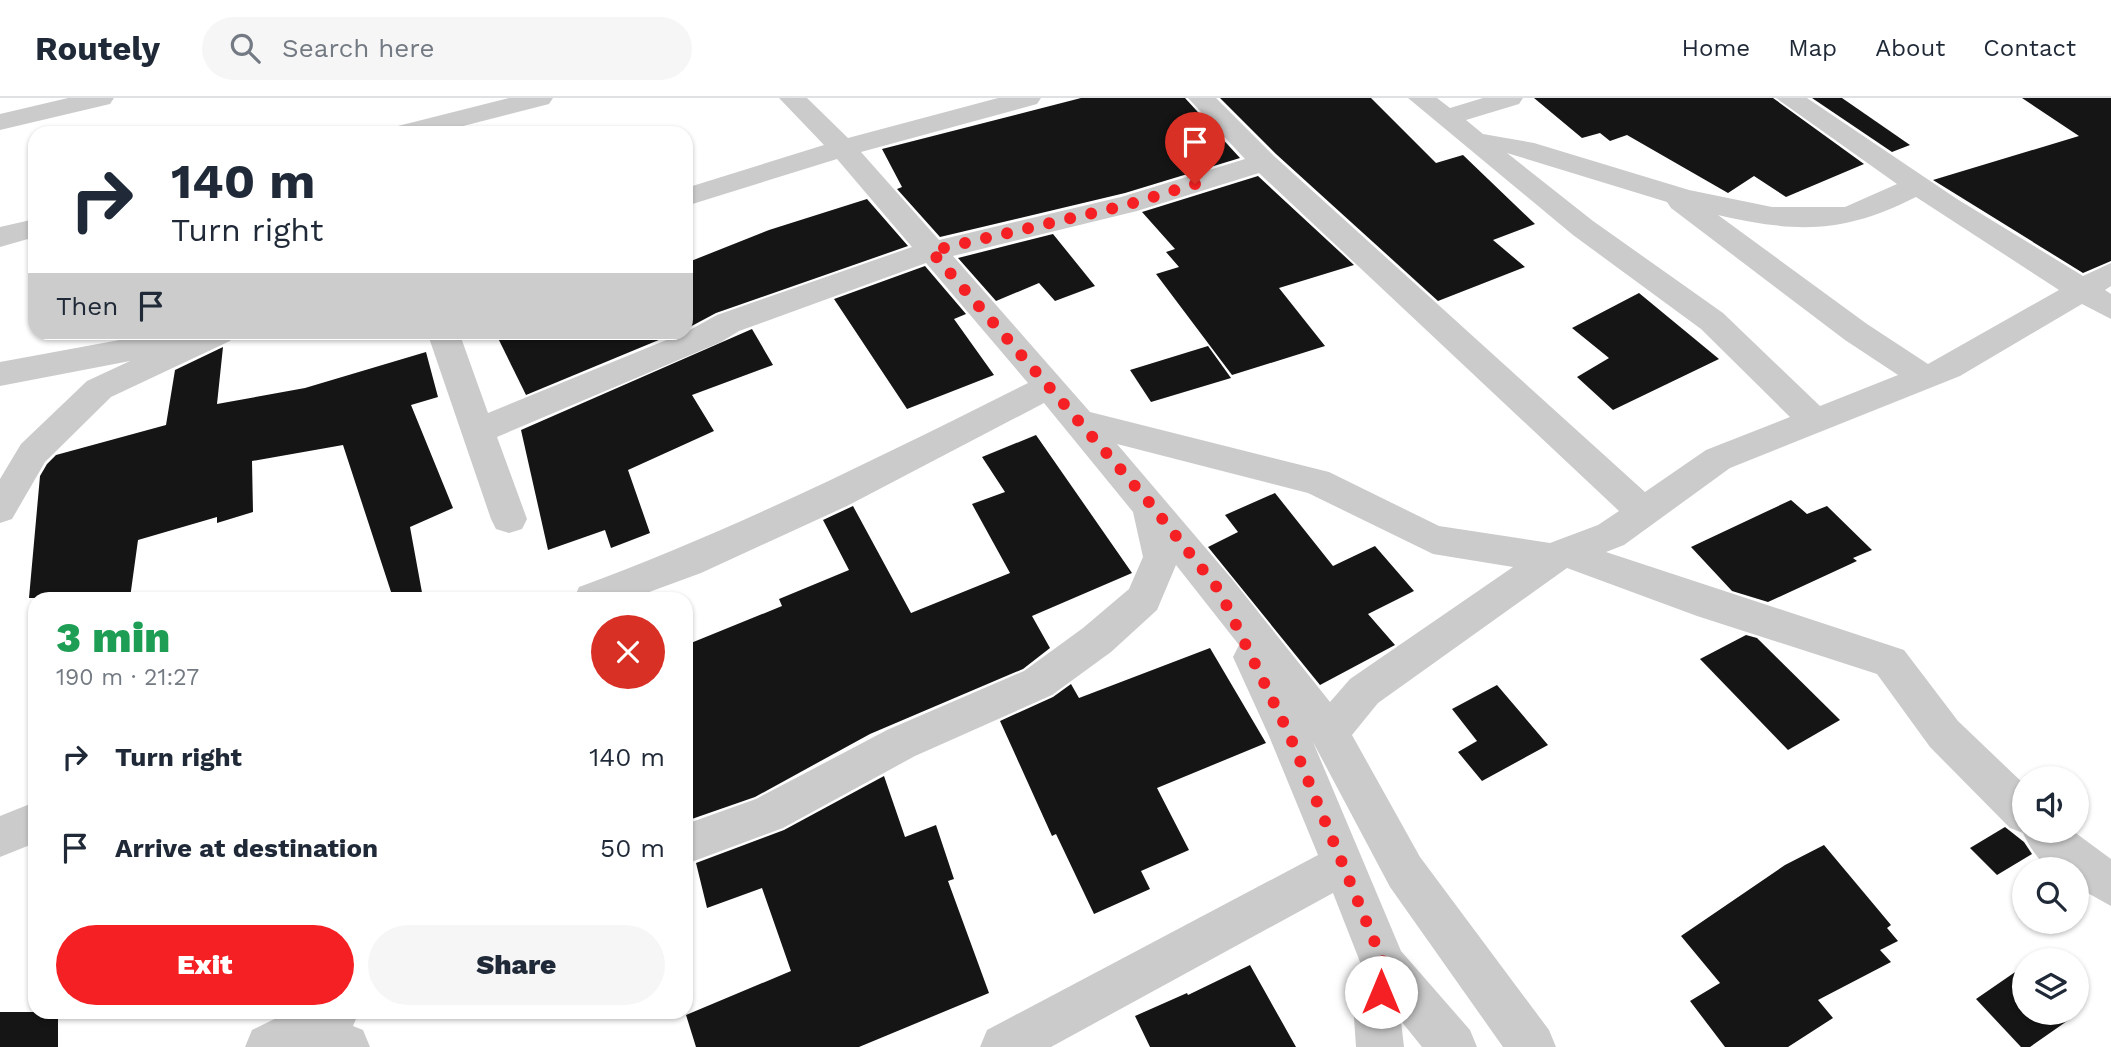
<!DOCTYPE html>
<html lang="en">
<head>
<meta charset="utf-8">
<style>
  :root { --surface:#fff; --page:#f6f6f7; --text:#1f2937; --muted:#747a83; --line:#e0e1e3; --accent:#f52023 }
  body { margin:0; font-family:"Work Sans",sans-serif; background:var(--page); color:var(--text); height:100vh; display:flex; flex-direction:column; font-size:26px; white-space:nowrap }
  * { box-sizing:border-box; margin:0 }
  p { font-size:23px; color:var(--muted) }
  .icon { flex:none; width:38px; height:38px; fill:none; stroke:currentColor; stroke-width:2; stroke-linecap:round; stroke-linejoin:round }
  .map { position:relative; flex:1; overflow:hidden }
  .side { position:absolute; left:28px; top:494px; width:665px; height:427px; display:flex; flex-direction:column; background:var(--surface); border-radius:21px; box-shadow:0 2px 5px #0004 }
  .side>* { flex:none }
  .guide { position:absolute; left:28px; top:28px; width:665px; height:214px; border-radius:21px; box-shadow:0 2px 5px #0004; background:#fff; color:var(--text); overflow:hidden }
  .buttons { position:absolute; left:2012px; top:668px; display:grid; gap:14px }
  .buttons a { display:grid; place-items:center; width:77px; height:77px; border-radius:50%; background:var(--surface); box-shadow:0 2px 5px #0004; font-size:35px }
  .pin { position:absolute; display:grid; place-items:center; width:60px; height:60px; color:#fff; margin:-72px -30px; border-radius:50% 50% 50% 0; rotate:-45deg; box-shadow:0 0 7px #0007 }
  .pin .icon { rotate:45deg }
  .me { position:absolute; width:77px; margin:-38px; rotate:0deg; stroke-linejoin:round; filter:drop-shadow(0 0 5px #0008) }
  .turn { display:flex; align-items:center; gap:24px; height:147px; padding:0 28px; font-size:32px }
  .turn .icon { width:91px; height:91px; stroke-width:2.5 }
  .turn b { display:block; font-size:49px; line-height:60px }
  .then { display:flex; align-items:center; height:66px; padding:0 28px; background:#0003; gap:14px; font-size:26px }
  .round { display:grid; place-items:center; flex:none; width:74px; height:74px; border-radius:37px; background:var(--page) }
  .headline { display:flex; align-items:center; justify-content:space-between; height:119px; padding:0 28px }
  h1 { font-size:42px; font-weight:800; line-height:52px; color:#1e9e55 }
  .action { display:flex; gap:14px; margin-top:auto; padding:14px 28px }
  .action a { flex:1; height:80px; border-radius:42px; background:var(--accent); color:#fff; font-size:28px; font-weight:800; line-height:80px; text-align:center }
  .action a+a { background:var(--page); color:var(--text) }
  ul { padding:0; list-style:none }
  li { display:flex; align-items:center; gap:21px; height:91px; padding:0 28px }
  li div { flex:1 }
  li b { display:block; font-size:26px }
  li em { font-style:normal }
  header { display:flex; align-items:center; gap:42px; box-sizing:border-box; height:98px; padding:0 35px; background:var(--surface); border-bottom:2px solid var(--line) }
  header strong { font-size:33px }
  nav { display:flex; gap:38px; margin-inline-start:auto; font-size:24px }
  .search { width:490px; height:63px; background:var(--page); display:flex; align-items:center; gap:18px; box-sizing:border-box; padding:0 24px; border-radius:38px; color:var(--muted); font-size:26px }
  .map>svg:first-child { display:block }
</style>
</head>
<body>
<header>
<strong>Routely</strong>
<div class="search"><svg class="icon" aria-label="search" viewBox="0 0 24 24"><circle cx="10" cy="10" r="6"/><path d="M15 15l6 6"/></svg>Search here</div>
<nav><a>Home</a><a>Map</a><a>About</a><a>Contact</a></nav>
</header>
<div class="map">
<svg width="2111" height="949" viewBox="0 0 2111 949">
  <rect width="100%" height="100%" fill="#fff"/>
  <g fill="#151515">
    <path d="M1081,0h104l55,60 -115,35 -185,44 -43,-48 5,-2 -20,-38z"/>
    <path d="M1220,0h151l65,65 27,-8 72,69 -42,16 32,27 -87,34 -162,-147z"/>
    <path d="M1534,0h239l91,66 -78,33 -32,-21 -26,17 -101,-58 -17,6 -10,-8 -18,5z"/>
    <path d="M1812,0h30l68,47 -18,7z"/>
    <path d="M2022,0h89v163l-28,12 -150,-93 146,-44z"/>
    <path d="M1258,78l96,89 -75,23 46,58 -93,29 -76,-101 23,-7 -13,-15 9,-3 -33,-37z"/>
    <path d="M867,101l41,47 -192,67 -30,16v-66l83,-33z"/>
    <path d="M1053,136l42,52 -40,15 -16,-18 -43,18 -38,-43z"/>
    <path d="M925,168l41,48 -12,5 40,56 -87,34 -73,-110z"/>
    <path d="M1639,195l80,66 -106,51 -36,-33 32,-19 -37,-30z"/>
    <path d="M752,231l21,36 -81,30 22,36 -86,39 22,63 -39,15 -6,-18 -57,20 -27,-120z"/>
    <path d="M495,234h183l-152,63z"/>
    <path d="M1208,248l23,32 -80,24 -21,-32z"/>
    <path d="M223,249l-6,57 88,-16 121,-36 12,45 -27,8 42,103 -43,19 13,71h-30l-50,-153 -91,16 1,51 -36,11v-6l-79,23 -8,58h-101l11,-122 7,-12 9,-9 110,-30 9,-55z"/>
    <path d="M1036,337l96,138 -100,43 18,32 -27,21 -153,65 -115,63 -69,24v-176l96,-39 -3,-7 70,-29 -26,-50 30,-14 58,107 99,-40 -38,-69 33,-12 -23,-35z"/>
    <path d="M1275,395l58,73 42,-20 39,45 -46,23 27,31 -75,40 -112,-138 30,-15 -13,-17z"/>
    <path d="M1791,402l16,14 20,-8 45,44 -19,8 4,3 -89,41 -36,-11 -41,-44z"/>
    <path d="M1746,537l11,3 83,82 -52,30 -88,-91z"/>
    <path d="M1210,550l56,95 -109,45 32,62 -48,21 9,18 -56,25 -38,-80 -4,2 -52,-115 53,-24 18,-13 8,14z"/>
    <path d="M1497,587l51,60 -66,36 -24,-29 19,-11 -25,-32z"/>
    <path d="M884,678l21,61 31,-12 18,54 -6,2 41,112 -130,54h-163l-10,-32 105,-44 -29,-83 -55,20 -11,-45 88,-33z"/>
    <path d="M2005,729l19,15 8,12 -35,21 -27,-27z"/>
    <path d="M1824,747l67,80 -4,3 11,13 -18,9 11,12 -73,38 15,18 -45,29h-63l-35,-46 30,-18 -39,-47 104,-71z"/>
    <path d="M1250,867l46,82h-146l-15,-31 52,-23 1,2z"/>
    <path d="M2021,870l4,3v42h40l5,6 -40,28h-9l-45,-48z"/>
    <rect x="0" y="914" width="58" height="35"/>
  </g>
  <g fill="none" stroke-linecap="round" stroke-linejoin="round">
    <g fill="#cbcbcb" fill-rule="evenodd">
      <path d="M68,0h46l-4,6 -110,26v-16z"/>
      <path d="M509,0h44l-4,6 -113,29h-45l3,-6z"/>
      <path d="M779,0h28l41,40 150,-40h43l-4,6 -176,48 78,88 182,-43 124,-38 -57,-61h28l58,58 371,336 61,-42 84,-33 -89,-88 -128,-94 -165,-137h29l13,10 33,-10h40l-4,6 -53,16 17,14 51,9 155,47 83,17h73l52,-23 -121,-86h31l150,101 126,77 28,-13v23l-6,4 6,4v25l-29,-15 -122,72 -230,92 -106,77 -18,7 298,98 54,71 67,64v46h48l38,28v47l-34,-19v-17c-7,0 -18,2 -24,0 -13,-5 -25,-26 -30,-37l-13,-5 -80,-81 -53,-73 -180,-58 -130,-48 -189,135 -26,32 68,122 129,173 7,17h-53l-113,-160 -77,-145 88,209 69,79 7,17h-55l-21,-26 3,26h-48l-2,-29 8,-51 -29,-74 -282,154h-71l7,-17 331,-175 -49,-119 -36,-79 6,-12 -63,-80 -19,45 -46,42 -59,43 -137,61 -132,72 -97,36v-40l70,-25 131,-69 137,-59 59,-43 46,-39 14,-32 -10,-45 -89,-109 -197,103 -146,67 -68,25h-59l5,-11c155,-57 301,-130 449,-204l-102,-120 -187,68 -18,11 -224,95 30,82 -5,10 -13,4 -13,-4 -5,-10 -64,-187h32l29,81 198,-81 31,-17 195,-68 -75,-88 -151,47v-18l138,-43zM1507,55l160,49 4,6 174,132 53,35 -78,31 -97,-93 -130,-92zM1259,75l360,338 -21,14 -48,18 -111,-17 -110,-54 -239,-60 -137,-156 184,-45zM1916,99l143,93 -131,74 -61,-40 -149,-109c79,18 125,19 198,-18zM1117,346l191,49 125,61 80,13 -163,112 -20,23 -98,-123z"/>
      <path d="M35,121v18l-35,10v-20z"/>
      <path d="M163,234l14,3 2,3 13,-6 43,1 -5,8 -119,56 -66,65 -33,57 -12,4v-44l21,-35 66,-63 43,-20 -130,25v-24z"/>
      <path d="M35,704v41l-35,14v-41z"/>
      <path d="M289,914h70l-6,14 10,4 7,17h-125l7,-17z"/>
    </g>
  </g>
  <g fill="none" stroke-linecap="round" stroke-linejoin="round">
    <path stroke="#f52023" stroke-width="12" stroke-dasharray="0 21.6" d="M1195,86l-68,21 -196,46 217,250 71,89 70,144 96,233 -4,25"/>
  </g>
</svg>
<div class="buttons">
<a><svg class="icon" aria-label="sound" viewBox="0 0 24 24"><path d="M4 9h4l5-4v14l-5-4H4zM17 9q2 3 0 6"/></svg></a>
<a><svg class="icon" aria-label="search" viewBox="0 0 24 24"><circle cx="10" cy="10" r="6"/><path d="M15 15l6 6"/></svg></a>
<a><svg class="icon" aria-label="layers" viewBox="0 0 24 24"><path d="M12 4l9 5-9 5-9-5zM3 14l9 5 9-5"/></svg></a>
</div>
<div class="pin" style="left:1195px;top:86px;background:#d93025"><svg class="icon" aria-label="arrive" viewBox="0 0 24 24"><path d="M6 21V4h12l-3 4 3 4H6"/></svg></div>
<svg class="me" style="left:1381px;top:894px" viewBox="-20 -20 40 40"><circle r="19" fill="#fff"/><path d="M0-13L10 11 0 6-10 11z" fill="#f52023"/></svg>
<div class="guide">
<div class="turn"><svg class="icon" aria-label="right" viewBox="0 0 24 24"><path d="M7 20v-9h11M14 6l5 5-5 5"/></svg><div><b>140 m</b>Turn right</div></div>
<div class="then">Then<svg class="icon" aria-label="arrive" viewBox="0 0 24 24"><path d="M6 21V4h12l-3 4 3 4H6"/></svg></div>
</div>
<section class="side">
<div class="headline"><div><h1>3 min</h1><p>190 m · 21:27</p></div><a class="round" style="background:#d93025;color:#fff"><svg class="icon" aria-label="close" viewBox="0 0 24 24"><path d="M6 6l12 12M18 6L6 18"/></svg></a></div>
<ul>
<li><svg class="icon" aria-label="right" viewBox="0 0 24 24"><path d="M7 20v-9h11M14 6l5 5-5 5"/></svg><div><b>Turn right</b></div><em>140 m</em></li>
<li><svg class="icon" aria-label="arrive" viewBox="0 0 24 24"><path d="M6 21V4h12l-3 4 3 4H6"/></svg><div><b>Arrive at destination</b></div><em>50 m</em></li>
</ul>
<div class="action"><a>Exit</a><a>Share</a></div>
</section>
</div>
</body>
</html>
